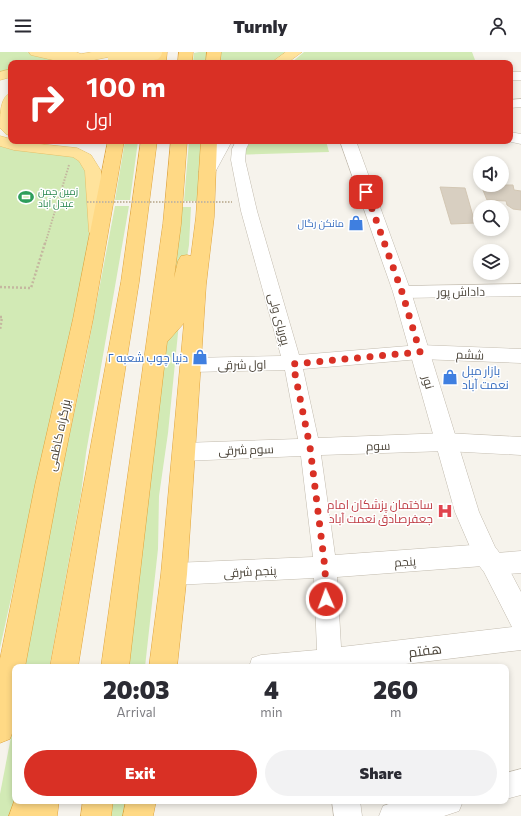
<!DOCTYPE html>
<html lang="en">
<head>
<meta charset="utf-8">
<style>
  :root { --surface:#fff; --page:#f2f2f3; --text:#2b2b33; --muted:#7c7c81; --accent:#d93025 }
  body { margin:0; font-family:Commissioner,Cairo,sans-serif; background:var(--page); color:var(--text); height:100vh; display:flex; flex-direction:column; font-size:15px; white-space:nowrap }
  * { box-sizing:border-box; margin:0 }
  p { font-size:13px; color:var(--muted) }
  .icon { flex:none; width:22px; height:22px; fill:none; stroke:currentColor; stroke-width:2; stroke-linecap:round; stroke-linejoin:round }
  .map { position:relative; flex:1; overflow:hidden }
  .side { position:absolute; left:12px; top:612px; width:497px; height:140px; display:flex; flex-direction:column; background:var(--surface); border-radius:8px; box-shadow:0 2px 6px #0003 }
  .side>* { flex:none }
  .top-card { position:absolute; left:8px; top:8px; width:505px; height:84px; border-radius:8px; box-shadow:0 2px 6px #0003; background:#d93025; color:#fff; overflow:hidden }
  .controls { position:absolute; left:473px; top:104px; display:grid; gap:8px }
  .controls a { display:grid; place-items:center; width:36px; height:36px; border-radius:50%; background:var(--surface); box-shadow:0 2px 6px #0003; font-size:20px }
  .pin { position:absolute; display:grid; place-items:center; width:34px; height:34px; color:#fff; margin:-17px; border-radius:8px; box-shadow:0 2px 6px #0006 }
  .me { position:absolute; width:44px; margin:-22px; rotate:358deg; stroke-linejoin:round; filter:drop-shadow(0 0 3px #0008) }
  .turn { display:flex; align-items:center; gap:14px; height:84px; padding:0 12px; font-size:18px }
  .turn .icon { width:52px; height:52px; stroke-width:2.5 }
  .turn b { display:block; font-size:28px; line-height:34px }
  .eta { display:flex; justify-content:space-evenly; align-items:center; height:68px; text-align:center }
  .eta b { font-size:24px; font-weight:800; line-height:28px }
  .action { display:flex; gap:8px; margin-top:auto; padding:8px 12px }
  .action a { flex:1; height:46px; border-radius:24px; background:var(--accent); color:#fff; font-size:16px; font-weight:800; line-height:46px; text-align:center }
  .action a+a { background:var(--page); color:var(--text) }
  header { display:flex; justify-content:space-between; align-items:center; height:52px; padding:0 12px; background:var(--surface); font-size:18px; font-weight:800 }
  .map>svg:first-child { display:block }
</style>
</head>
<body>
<header><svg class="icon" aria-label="menu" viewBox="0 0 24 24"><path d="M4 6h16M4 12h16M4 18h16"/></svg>Turnly<svg class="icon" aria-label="person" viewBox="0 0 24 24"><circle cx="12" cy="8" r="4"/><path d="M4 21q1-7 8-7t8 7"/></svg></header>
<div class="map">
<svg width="521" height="764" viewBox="0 0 521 764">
  <rect width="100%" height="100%" fill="#f6f3ec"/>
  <g fill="#d2eab5">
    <path d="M0,0h27l21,7h16l-17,4h-36v8l-11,2z"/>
    <path d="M199,0h8l-1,11h-13l1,-10z"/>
    <path d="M221,0h64l-14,11h-51z"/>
    <path d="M304,0h168l3,8 -104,3h-80z"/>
    <path d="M125,89h13l-8,59h-15z"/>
    <path d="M189,89h13l-5,60h-13z"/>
    <path d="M236,89h90l3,11 -95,3z"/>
    <path d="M0,94l10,3 69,8 9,12 4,48 -10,61 -82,370z"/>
    <path d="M115,154h14l-43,247 -5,41 -31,170 -1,3h-25l32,-170 29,-134z"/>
    <path d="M179,155h12l-2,38 -6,38 -15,150 -9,63 -1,53 -13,118h-17z"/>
    <path d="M15,664v85l-2,15h-13v-22z"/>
    <path d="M113,749h14l-2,15h-14z"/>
  </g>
  <g fill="#d8cfc1" stroke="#d3c7b4">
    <path d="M481,133h32l1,5 7,1v19l-8,-1 -6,-4 -1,-4 -19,-1z"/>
    <path d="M440,135l25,1 10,35 -24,1z"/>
  </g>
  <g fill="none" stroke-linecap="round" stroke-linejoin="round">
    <defs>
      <g id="minor">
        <rect x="510" y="20" width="11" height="8"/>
        <path d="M521,47v8l-11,1v-8z"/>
        <path d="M236,89h14l-4,8 -1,11 12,51 42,144 121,-10 101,4v14l-101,-4 -117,10 15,69 128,-5 75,4v18l-75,-4 -125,4 14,100 151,-11 8,3 2,6 25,-2v22l-28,2 -8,-3 -2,-6 -146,11 4,70 180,-21v24l-140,17h-132l3,-9 9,-3 56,-5 -3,-72 -140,7 -8,-3 -3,-8 3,-8 8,-3 139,-6 -12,-101 -118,5 -7,-3 -3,-6 3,-6 7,-3 115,-4 -13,-69 -94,2 -7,-2 -2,-5 2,-5 7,-2 90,-2 -40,-145 -10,-51 1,-11z"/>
        <path d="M521,232v12l-119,2 -6,-2 -3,-4 3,-4 6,-2z"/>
        <path d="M521,717v26l-15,4v-26z"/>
        <path d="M332,749h28l2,15h-28z"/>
        <path d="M398,749h65l-4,10 -15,5h-65l4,-10z"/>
      </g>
      <g id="tertiary">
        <path d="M510,80l11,2v10l-14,-3h3z"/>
        <path d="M216,89h16l-19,35 -6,1 -6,-1 -2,-4z"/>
        <path d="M340,89h16l55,151 68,220 16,35 7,9 19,36v39l-9,-4 -28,-55 -7,-9 -22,-51 -62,-220z"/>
      </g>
      <g id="primary">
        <path d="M29,0h47l5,2 11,-2h28l-2,3 -39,8h-28l2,-3 -22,-5z"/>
        <path d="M286,0h16l-15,11h-16z"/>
        <path d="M11,17v8l-11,3v-8z"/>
        <path d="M11,41v43l-5,-2 -6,-6c0,-13 0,-32 11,-35z"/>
        <path d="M0,84l11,3v2l66,7 14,7 10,16 6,61 -3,4 -6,2 -6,-2 -3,-4 -4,-61 -6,-10 -6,-4 -59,-7 -14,-4z"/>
      </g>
      <g id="trunk">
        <path d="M153,0h14l-1,11h-14z"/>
        <path d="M179,0h14l-1,11h-14z"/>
        <path d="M207,0h14l-1,11h-14z"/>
        <path d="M108,89h16l-31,178 -34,166 -34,182h-10v58l-5,14 -10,4v-84l35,-174 38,-166z"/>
        <path d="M141,89h16l-18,141 -61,385h-28l71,-385z"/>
        <path d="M171,89h16l-6,83 -7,54 4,-17 3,-5 6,-1 4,1 5,-39 5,-76h16l-3,76 -8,68 -19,289 -10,93h-28l12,-93 23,-251 -17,19 -38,325h-28l62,-443z"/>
        <path d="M15,747v2h44l-2,15h-48z"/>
        <path d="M83,749h30l-2,15h-30z"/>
        <path d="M126,749h30l-3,15h-30z"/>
      </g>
    </defs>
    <use href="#minor" stroke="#c2bbae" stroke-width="1"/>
    <use href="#tertiary" stroke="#c2bbae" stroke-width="1"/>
    <use href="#primary" stroke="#e6c16a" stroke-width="1"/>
    <use href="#trunk" stroke="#e0a43c" stroke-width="1"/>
    <path stroke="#c4b79f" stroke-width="2" stroke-dasharray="1.5 1.5" stroke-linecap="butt" d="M45,192l24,-79"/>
    <g stroke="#c4b79f" stroke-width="2.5" stroke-dasharray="2 2" stroke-linecap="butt">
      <path d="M0,235l31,1 14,-45"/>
      <path d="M0,265h2l-2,13"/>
    </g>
    <use href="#minor" fill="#fff" fill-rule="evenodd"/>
    <use href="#tertiary" fill="#fff" fill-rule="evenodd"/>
    <use href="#primary" fill="#ffe39c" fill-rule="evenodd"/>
    <use href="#trunk" fill="#ffd985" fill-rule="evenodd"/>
    <defs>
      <path id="primary-bridge" d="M116,7l38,-7"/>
    </defs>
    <use href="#primary-bridge" stroke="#e6c16a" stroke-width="16" stroke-linecap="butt"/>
    <path stroke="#c4b79f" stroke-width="2" stroke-dasharray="1.5 1.5" stroke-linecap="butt" d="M87,150h145"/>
    <use href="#primary-bridge" stroke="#ffe39c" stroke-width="16"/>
  </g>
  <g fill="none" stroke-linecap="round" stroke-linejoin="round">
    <path stroke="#d93025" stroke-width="7" stroke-dasharray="0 12.6" d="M326,547l-1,-31 -15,-121 -17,-83 127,-12 -18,-60 -36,-100"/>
  </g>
  <defs>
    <symbol id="stadium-bare" viewBox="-9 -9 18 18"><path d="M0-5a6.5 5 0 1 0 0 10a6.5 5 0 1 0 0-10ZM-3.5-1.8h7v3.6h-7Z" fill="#2e9e5b" stroke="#fff" stroke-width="2.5" paint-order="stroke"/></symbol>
    <symbol id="shop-bare" viewBox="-9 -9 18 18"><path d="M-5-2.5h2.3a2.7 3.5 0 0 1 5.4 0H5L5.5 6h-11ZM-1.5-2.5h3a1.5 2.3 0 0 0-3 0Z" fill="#3f7fe0" stroke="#fff" stroke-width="2.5" paint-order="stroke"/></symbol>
    <symbol id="hospital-bare" viewBox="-9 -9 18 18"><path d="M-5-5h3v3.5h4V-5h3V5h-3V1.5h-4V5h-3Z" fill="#e0444e" stroke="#fff" stroke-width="2.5" paint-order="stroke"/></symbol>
  </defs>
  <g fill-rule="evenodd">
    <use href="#stadium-bare" x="15" y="134" width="22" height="22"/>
    <use href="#shop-bare" x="345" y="160" width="22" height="22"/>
    <use href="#shop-bare" x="189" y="294" width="22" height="22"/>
    <use href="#shop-bare" x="439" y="314" width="22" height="22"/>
    <use href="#hospital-bare" x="434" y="448" width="22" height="22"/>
  </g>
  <g text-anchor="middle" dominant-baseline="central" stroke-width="3" stroke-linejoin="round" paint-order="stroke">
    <g font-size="10" fill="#27864d" stroke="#fff" text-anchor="start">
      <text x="38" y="139">زمین چمن<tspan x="38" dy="12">عبدل آباد</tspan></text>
    </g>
    <g font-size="10" fill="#366cbe" stroke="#fff" text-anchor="end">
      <text x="344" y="171">مانکن رگال</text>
    </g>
    <g font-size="12" fill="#4b4439" stroke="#fff">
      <text transform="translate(461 239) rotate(-1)">داداش پور</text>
      <text transform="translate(280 267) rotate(75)">پوریای ولی</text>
      <text transform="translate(470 302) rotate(2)">ششم</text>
      <text transform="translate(242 312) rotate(-1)">اول شرقی</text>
      <text transform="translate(429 330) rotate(74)">نور</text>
      <text transform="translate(58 383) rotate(-78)">بزرگراه کاظمی</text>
      <text transform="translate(378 393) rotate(-2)">سوم</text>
      <text transform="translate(246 397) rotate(-2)">سوم شرقی</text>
      <text transform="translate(405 509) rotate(-4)">پنجم</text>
      <text transform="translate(250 519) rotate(-3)">پنجم شرقی</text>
    </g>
    <g font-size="12" fill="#366cbe" stroke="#fff" text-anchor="end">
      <text x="188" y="305">دنیا چوب شعبه ۲</text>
      <text x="462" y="318" text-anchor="start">بازار مبل<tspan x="462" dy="14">نعمت آباد</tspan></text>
    </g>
    <g font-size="12" fill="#be3a42" stroke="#fff" text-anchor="end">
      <text x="433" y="452">ساختمان پزشکان امام<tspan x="433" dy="14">جعفرصادق نعمت آباد</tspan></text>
    </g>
    <g font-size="14" fill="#4b4439" stroke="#fff">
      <text transform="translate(425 598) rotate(-7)">هفتم</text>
    </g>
  </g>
</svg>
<div class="controls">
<a><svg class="icon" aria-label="sound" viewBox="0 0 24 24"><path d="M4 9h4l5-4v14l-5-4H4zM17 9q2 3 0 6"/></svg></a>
<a><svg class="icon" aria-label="search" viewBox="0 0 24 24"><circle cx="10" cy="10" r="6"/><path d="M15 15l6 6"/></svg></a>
<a><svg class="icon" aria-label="layers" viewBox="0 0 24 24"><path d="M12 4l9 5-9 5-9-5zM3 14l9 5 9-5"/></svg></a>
</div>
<div class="pin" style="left:366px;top:140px;background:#d93025"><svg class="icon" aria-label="arrive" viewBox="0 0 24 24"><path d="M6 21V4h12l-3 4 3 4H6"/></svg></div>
<svg class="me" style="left:326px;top:547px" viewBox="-20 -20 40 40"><circle r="17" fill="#d93025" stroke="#fff" stroke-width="3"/><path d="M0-11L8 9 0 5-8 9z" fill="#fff"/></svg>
<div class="top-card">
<div class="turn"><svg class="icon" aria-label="right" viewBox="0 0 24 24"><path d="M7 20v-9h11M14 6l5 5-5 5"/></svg><div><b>100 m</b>اول</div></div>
</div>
<section class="side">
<div class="eta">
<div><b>20:03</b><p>Arrival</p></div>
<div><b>4</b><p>min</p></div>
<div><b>260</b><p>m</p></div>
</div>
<div class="action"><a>Exit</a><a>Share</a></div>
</section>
</div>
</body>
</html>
